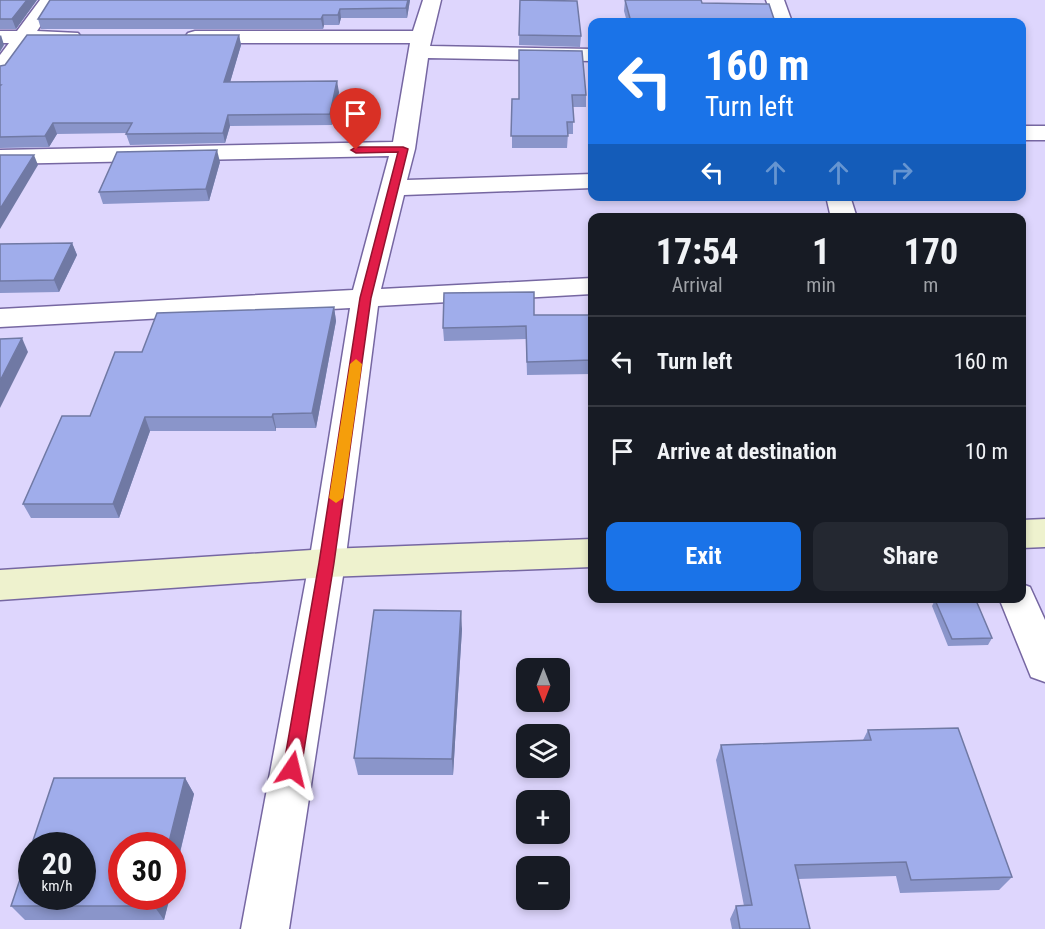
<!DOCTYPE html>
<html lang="en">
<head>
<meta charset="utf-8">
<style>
  :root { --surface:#171b24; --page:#242831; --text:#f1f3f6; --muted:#9ea1a6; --line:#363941; --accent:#1a73e8 }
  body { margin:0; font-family:"Roboto Condensed",sans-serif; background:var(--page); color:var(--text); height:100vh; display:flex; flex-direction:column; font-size:22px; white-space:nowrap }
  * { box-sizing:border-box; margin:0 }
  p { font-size:20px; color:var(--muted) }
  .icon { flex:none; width:33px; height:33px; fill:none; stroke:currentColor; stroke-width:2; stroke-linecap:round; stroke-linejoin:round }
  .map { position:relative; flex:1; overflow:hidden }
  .details { position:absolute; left:588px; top:213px; width:438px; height:390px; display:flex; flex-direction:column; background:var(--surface); border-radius:12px; box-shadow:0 3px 9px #0003 }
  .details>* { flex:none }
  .banner { position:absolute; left:588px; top:18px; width:438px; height:183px; border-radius:12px; box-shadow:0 3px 9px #0003; background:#1a73e8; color:#fff; overflow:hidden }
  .needle { width:39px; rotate:180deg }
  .tools { position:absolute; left:516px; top:658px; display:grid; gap:12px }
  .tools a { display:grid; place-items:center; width:54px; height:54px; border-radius:12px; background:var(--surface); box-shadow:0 3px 9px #0003; font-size:30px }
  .speed { position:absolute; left:18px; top:832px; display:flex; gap:12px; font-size:30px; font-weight:700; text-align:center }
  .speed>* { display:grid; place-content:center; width:78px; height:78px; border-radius:50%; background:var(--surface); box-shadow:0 3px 9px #0003; line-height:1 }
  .speed small { font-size:15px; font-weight:400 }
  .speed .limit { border:9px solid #d22; background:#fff; color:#111 }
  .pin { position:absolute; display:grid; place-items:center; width:51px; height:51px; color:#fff; margin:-62px -26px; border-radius:50% 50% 50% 0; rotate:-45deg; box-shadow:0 0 6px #0007 }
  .pin .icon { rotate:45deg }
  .me { position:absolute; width:66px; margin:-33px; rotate:10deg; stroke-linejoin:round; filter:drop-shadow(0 0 4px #0008) }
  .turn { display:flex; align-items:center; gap:21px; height:126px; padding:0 18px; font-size:27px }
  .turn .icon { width:78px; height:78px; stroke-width:2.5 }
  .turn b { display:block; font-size:42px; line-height:51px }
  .lanes { display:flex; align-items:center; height:57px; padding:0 18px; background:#0003; justify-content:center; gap:30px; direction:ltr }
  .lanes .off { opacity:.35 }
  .eta { display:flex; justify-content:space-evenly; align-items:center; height:102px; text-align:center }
  .eta b { font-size:36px; font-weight:700; line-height:42px }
  .action { display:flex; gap:12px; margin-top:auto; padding:12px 18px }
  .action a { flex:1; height:69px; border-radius:12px; background:var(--accent); color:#fff; font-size:24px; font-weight:700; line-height:69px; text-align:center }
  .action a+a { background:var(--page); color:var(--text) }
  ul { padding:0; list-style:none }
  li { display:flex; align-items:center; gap:18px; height:90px; padding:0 18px; border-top:2px solid var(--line) }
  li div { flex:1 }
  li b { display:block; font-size:22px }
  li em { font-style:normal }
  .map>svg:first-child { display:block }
</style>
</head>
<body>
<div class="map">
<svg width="1045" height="929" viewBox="0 0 1045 929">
  <rect width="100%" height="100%" fill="#ded6fd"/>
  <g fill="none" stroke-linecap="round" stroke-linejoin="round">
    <defs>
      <g id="minor">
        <path d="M40,0h18l-21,31 41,2 3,4 -3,4 -49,2 -22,31 -7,2v-21l9,-12h-9v-12h17z"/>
        <path d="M423,0h18l-11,46 162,3v12l-164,-3 -13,91 -8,31 185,-6v14l-188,7 -23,94 211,-11v16l-214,12 -33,257 -56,366h-48l68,-366 41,-255 -350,19v-18l353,-19 36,-134 -389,8v-14l393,-8 17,-99h-215l-7,-2 -3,-4 3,-4 7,-2h218z"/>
        <path d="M766,0h18l8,22h-18z"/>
        <rect x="1022" y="126" width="23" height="14"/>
        <path d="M826,196h24l7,22h-26z"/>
        <path d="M1022,584l8,3 15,33v62l-14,-5 -32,-79h23z"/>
      </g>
      <g id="secondary">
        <path d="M1045,519v28l-23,1v-28z"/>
        <path d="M592,539v28l-265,10 -327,23v-30l327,-21z"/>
      </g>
    </defs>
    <use href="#minor" stroke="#7667a2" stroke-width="3"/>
    <use href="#secondary" stroke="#7667a2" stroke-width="3"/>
    <use href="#minor" fill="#fff" fill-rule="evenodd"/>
    <use href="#secondary" fill="#eef2ce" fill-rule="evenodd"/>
  </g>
  <g fill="#8a95ca">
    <path d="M0,0h37l-21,29h-16z"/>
    <path d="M410,0l-3,18h-66l-2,7h-15l-1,4h-282l-3,-10z"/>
    <path d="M520,0l61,36 -1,11 -61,-2z"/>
    <path d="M625,0l77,3 73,19h-148l-3,-11z"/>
    <path d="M239,35l2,10 -11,37 109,10 -7,33 -102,1 -5,17 -95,2 -4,-11 1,-1 -70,1 -8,13 -49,1v-82z"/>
    <path d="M519,50l67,45v12h-13v27h-5l-1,14h-55v-49h7z"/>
    <path d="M220,162l-11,39 -106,3 -4,-12z"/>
    <path d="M72,243l5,12 -18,37 -59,1v-49z"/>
    <path d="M334,307l2,14 -20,107h-40v3h-126l-31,87h-88l-8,-14 67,-88 52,-64z"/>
    <path d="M534,315h58v59l-65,1 -1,-36 -82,2 -1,-13z"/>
    <path d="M935,600l57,38 -4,7 -40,1 -16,-40z"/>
    <path d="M462,629l-9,146h-95l-4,-17z"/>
    <path d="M868,730l144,147 -13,13 -99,3 -4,-17 -98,3 12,50h-78l-2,-10 6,-13h8l-28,-146 5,-15 142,-5z"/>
    <path d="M185,778l9,16 -30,126h-139l-14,-14z"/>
  </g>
  <g fill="#7079a4">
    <path d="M27,0h10l-21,29 -4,-10z"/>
    <path d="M408,0h2l-3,18 -1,-10z"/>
    <path d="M340,9l1,9 -2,7 -1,-10z"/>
    <path d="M323,15l1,10 -1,4 -2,-10z"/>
    <path d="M1,35l3,10 -4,7v-16z"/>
    <path d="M239,35l2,10 -14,48 -3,-11z"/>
    <path d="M337,81l2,11 -7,33 -2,-11z"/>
    <path d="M228,115l2,11 -5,17 -2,-10z"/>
    <path d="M53,123l4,11 -8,13 -4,-11z"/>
    <path d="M217,150l3,12 -11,39 -3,-12z"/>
    <path d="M34,155l4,10 -38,64v-20z"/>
    <path d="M72,243l5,12 -18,37 -5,-12z"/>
    <path d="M334,307l2,14 -20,107 -4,-15z"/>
    <path d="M22,338l6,14 -28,56v-27z"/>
    <path d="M273,414l3,14v3l-4,-14z"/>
    <path d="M145,417l5,14 -31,87 -6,-14z"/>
    <path d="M461,611l1,18 -9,146 -1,-16z"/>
    <path d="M185,778l9,16 -22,91v-39h-4z"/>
    <path d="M156,897h14l-6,23 -10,-14z"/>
  </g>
  <g fill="#a0adeb" stroke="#7079a4" stroke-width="1.5" fill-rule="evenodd">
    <path d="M0,0h27l-15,19h-12z"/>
    <path d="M50,0h358l-2,8 -66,1 -2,6h-15l-2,4h-283z"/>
    <path d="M520,0l57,1 4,35 -62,-1z"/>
    <path d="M625,0h76l1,3 67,1 6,18h-144z"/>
    <path d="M27,35h212l-15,47 113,-1 -7,33 -102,1 -5,18 -97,1 6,-11h-79l-8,13 -45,1v-51l1,-1h-1v-19l5,-1z"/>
    <path d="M519,50l63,1 4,44h-14l2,27h-7l1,14h-57l1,-37h7z"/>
    <path d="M217,150l-11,39 -107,3 18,-40z"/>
    <path d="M0,155h34l-34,54z"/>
    <path d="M72,243l-18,37 -54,1v-37z"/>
    <path d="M534,292v23h58v45l-65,2 -1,-36 -83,2 1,-35z"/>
    <path d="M334,307l-22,106 -39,1 -1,3h-127l-32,87h-90l39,-88h28l25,-64h27l15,-39z"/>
    <path d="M22,338l-22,43v-42z"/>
    <path d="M959,598h16l17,40 -40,1 -17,-39z"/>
    <path d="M374,610l87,1 -9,148 -98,-1z"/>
    <path d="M958,728l54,149 -101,3 -5,-18 -111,3 15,64h-70l-4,-23 16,-1 -31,-160 150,-5 -3,-10z"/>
    <path d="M54,778h131l-17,68h-46v51h34l-2,9h-143zM32,846h50v51h-50z"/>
  </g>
  <path fill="#e11d48" stroke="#92132f" stroke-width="1.5" d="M403,147l5,2 -37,149 -37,265 -33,206 -3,6 -6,2 -6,-2 -3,-6 36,-206 41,-265 38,-146 -42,1 -5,-3 5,-3z"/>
  <path fill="#f59e0b" d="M356,359l6,5 -19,134 -7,5 -7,-5 21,-134z"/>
</svg>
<div class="tools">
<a><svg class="needle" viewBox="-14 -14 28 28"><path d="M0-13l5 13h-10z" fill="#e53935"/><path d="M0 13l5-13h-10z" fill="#9ea1a6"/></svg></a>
<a><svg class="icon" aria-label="layers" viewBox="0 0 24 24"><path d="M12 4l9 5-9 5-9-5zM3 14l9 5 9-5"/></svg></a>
<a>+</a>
<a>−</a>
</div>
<div class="speed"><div>20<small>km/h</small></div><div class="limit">30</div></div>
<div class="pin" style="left:356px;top:150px;background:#d93025"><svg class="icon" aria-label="arrive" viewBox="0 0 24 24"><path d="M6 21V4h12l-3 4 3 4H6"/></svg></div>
<svg class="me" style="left:292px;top:769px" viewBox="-20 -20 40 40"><path d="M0-17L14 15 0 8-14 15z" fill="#e11d48" stroke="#fff" stroke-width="4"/></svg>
<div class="banner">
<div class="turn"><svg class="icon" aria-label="left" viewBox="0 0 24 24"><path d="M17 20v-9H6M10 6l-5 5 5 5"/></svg><div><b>160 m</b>Turn left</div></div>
<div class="lanes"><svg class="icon" aria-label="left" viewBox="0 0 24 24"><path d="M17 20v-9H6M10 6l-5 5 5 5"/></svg><svg class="icon off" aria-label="ahead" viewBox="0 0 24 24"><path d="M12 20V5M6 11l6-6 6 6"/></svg><svg class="icon off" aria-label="ahead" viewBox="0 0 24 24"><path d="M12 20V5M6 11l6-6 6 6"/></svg><svg class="icon off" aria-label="right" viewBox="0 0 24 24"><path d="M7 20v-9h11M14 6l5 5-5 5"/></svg></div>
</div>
<section class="details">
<div class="eta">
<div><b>17:54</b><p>Arrival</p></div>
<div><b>1</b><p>min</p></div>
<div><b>170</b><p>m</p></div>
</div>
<ul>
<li><svg class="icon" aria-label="left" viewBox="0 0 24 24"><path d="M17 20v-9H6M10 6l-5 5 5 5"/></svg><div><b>Turn left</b></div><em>160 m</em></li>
<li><svg class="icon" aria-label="arrive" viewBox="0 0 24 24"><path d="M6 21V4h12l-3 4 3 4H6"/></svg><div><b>Arrive at destination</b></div><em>10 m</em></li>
</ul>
<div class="action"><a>Exit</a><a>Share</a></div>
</section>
</div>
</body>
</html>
